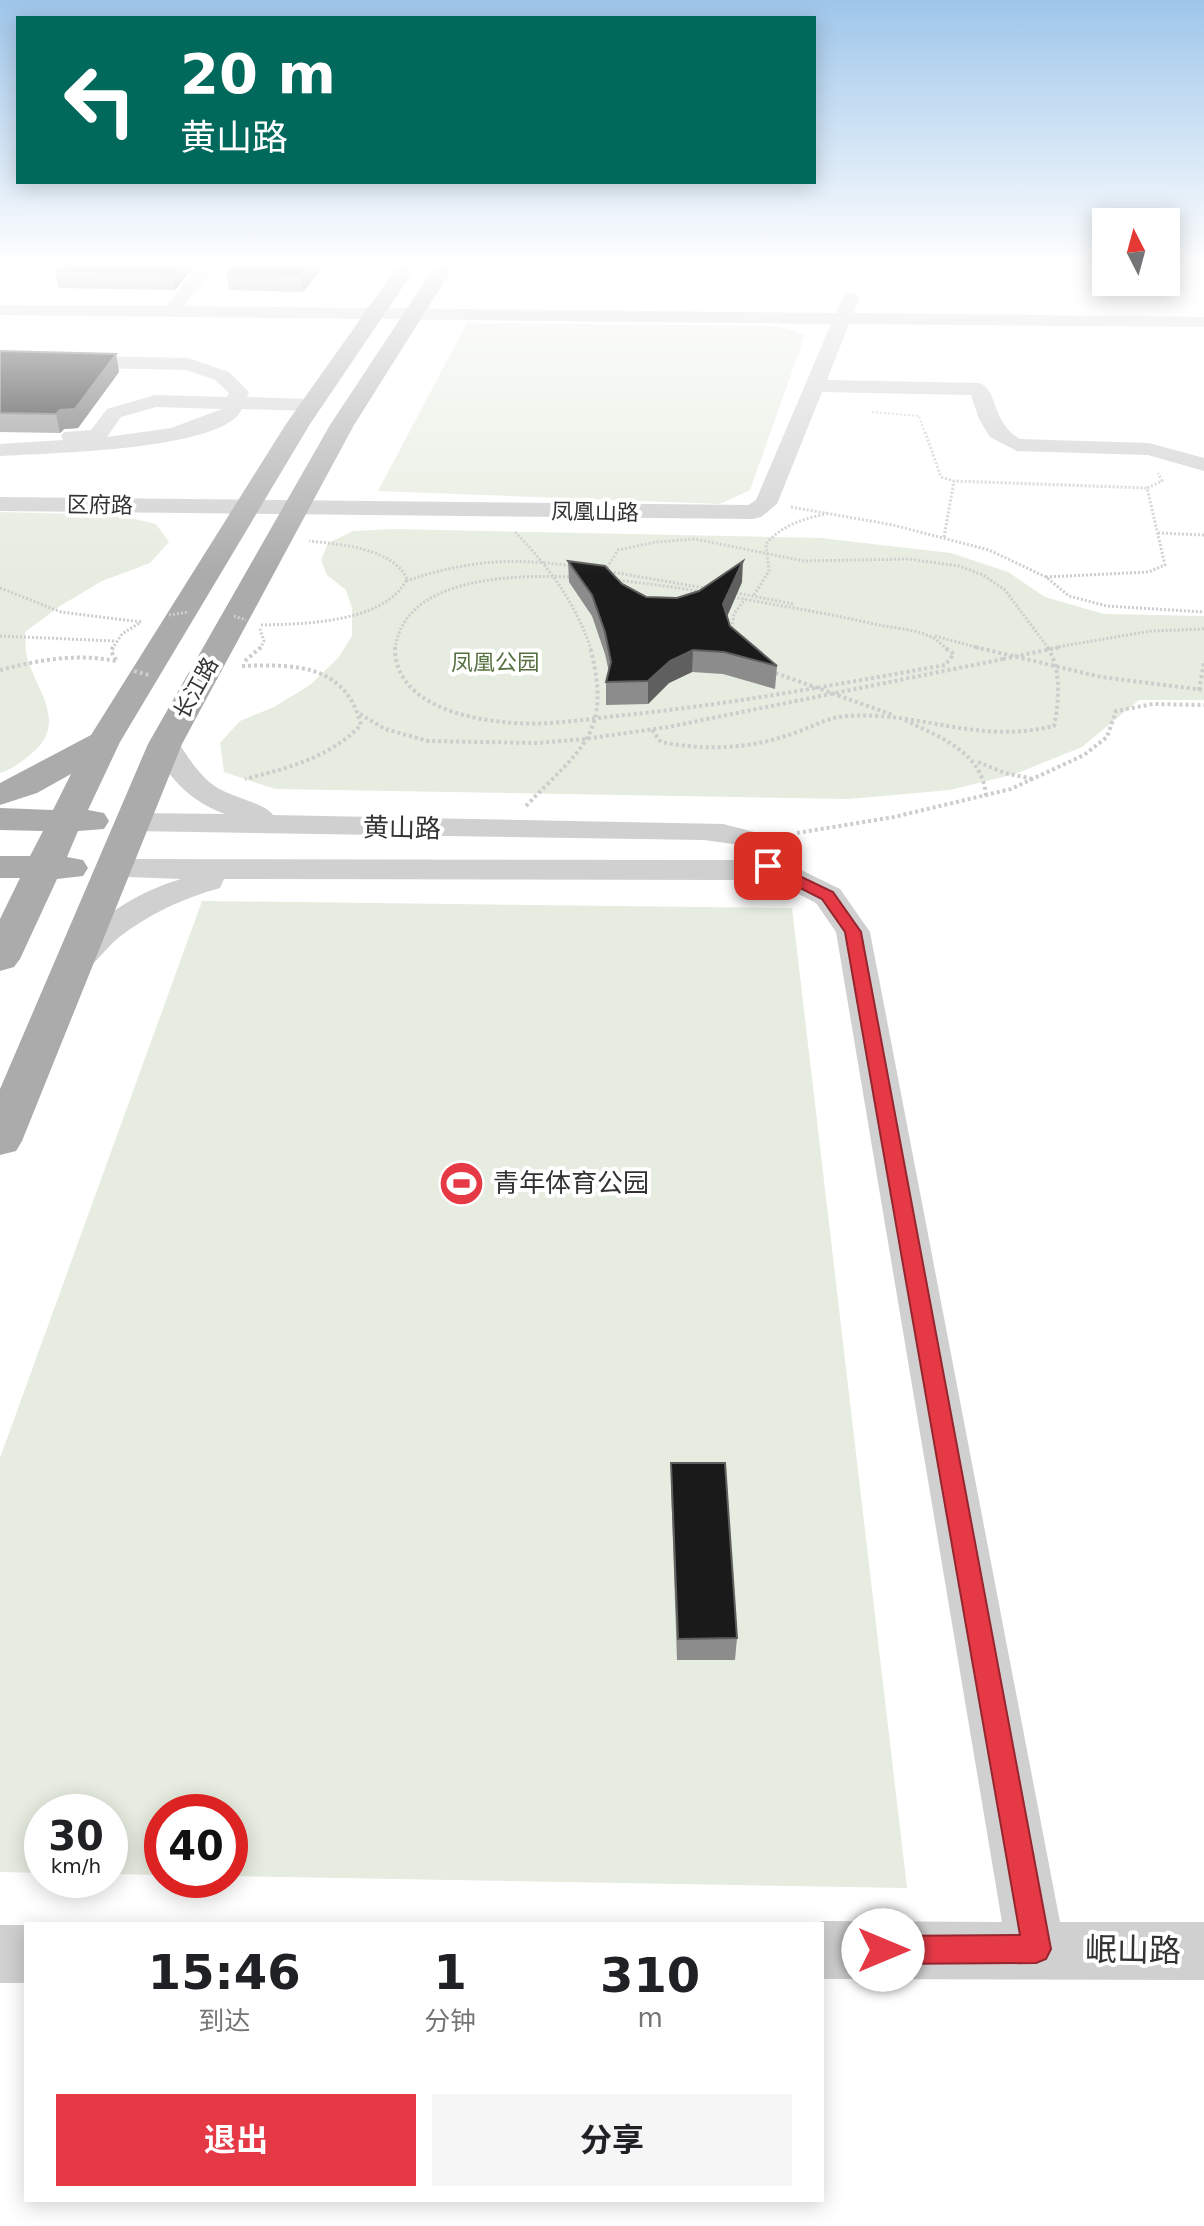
<!DOCTYPE html>
<html lang="zh">
<head>
<meta charset="utf-8">
<style>
  :root { --surface:#fff; --page:#f6f6f6; --text:#202124; --muted:#757577; --accent:#e63946 }
  body { margin:0; font-family:"DejaVu Sans","Noto Sans SC",sans-serif; background:var(--page); color:var(--text); height:100vh; display:flex; flex-direction:column; font-size:30px; white-space:nowrap }
  * { box-sizing:border-box; margin:0 }
  p { font-size:26px; color:var(--muted) }
  .icon { flex:none; width:44px; height:44px; fill:none; stroke:currentColor; stroke-width:2; stroke-linecap:round; stroke-linejoin:round }
  .map { position:relative; flex:1; overflow:hidden }
  .sheet { position:absolute; left:24px; top:1922px; width:800px; height:280px; display:flex; flex-direction:column; background:var(--surface); border-radius:0px; box-shadow:0 4px 20px #0003 }
  .sheet>* { flex:none }
  .banner { position:absolute; left:16px; top:16px; width:800px; height:168px; border-radius:0px; box-shadow:0 4px 20px #0003; background:#00695c; color:#fff; overflow:hidden }
  .needle { width:52px; rotate:354deg }
  .tools { position:absolute; left:1092px; top:208px; display:grid; gap:16px }
  .tools a { display:grid; place-items:center; width:88px; height:88px; border-radius:0px; background:var(--surface); box-shadow:0 4px 20px #0003; font-size:40px }
  .speed { position:absolute; left:24px; top:1794px; display:flex; gap:16px; font-size:40px; font-weight:700; text-align:center }
  .speed>* { display:grid; place-content:center; width:104px; height:104px; border-radius:50%; background:var(--surface); box-shadow:0 4px 20px #0003; line-height:1 }
  .speed small { font-size:20px; font-weight:400 }
  .speed .limit { border:12px solid #d22; background:#fff; color:#111 }
  .pin { position:absolute; display:grid; place-items:center; width:68px; height:68px; color:#fff; margin:-34px; border-radius:16px; box-shadow:0 4px 12px #0006 }
  .me { position:absolute; width:88px; margin:-44px; rotate:90deg; stroke-linejoin:round; filter:drop-shadow(0 0 6px #0008) }
  .turn { display:flex; align-items:center; gap:28px; height:168px; padding:0 32px; font-size:36px }
  .turn .icon { width:104px; height:104px; stroke-width:2.5 }
  .turn b { display:block; font-size:56px; line-height:68px }
  .eta { display:flex; justify-content:space-evenly; align-items:center; height:136px; text-align:center }
  .eta b { font-size:48px; font-weight:700; line-height:56px }
  .button { display:flex; gap:16px; margin-top:auto; padding:16px 32px }
  .button a { flex:1; height:92px; border-radius:0px; background:var(--accent); color:#fff; font-size:32px; font-weight:700; line-height:92px; text-align:center }
  .button a+a { background:var(--page); color:var(--text) }
  .map>svg:first-child { display:block }
</style>
</head>
<body>
<div class="map">
<svg width="1204" height="2226" viewBox="0 0 1204 2226">
  <rect width="100%" height="100%" fill="#fff"/>
  <g fill="#e6ecdf">
    <path d="M467,323l310,3 28,9 -55,155 -30,14 -342,-13z"/>
    <path d="M0,512l118,3 38,9 13,18 -19,21 -48,18 -42,25 -35,26c1,8 0,17 2,25 9,33 42,66 4,97 -10,8 -18,15 -31,19z"/>
    <path d="M394,529l427,9 130,15 57,19 37,25 59,17 100,2v84h-65l-57,47 -67,27 -65,16 -102,9 -573,-10 -51,-17 -4,-29 20,-22 34,-14 36,-22 28,-27 14,-22v-28l-6,-18 -19,-15 -6,-15 7,-17 25,-12z"/>
    <path d="M202,901l590,7 115,980 -677,-12v-64h-68v63l-52,-1v-62h-68v61l-42,-1v-414z"/>
  </g>
  <g fill="none" stroke-linecap="round" stroke-linejoin="round">
    <path stroke="#cdcdcd" stroke-width="2" stroke-dasharray="2 2" stroke-linecap="butt" d="M872,412l47,4 6,18"/>
    <g stroke="#cdcdcd" stroke-width="3" stroke-dasharray="2 2" stroke-linecap="butt">
      <path d="M925,432l16,45 13,4 193,7"/>
      <path d="M791,507l102,18 96,25 57,27 23,19 38,10 97,6"/>
      <path d="M515,532c34,35 60,70 76,117"/>
      <path d="M1158,533l46,2"/>
      <path d="M944,537l10,-56"/>
      <path d="M605,571l13,-21 38,-8 39,-3 109,22 104,-2 51,7 24,9 22,15 44,59"/>
      <path d="M606,571l104,18"/>
      <path d="M1046,577l102,-5 17,-7 -18,-77 15,-7 -4,-8"/>
      <path d="M406,581c60,-20 103,-24 166,-15"/>
      <path d="M0,588l61,24 81,10"/>
      <path d="M732,592l61,12"/>
      <path d="M754,595l15,-24 -3,-27c17,-20 38,-25 63,-31"/>
      <path d="M261,625c43,-1 124,-2 146,-46 -14,-31 -68,-35 -98,-38"/>
      <path d="M731,632l3,-18 11,-15"/>
      <path d="M0,636l114,5"/>
      <path d="M935,636l48,13"/>
      <path d="M1063,646l88,-15 53,-2"/>
      <path d="M112,649l10,-15 19,-12"/>
      <path d="M260,649l4,-8 -4,-12"/>
      <path d="M395,649c15,-120 301,-58 376,-45 36,6 72,13 108,21 15,3 33,4 48,10 7,2 14,9 20,14"/>
    </g>
    <g stroke="#cdcdcd" stroke-width="4" stroke-dasharray="3 3" stroke-linecap="butt">
      <path d="M113,647l-2,4 5,9"/>
      <path d="M395,647c-1,54 65,71 109,75 40,5 81,-3 121,-7 108,-11 214,-31 320,-50l9,-11 -10,-7"/>
      <path d="M975,647l126,30 103,13"/>
      <path d="M245,661l16,-14"/>
      <path d="M242,666c53,-2 104,-2 119,59 -32,33 -73,43 -116,54"/>
      <path d="M0,670c39,-10 76,-17 116,-9"/>
      <path d="M770,671l123,44"/>
      <path d="M1199,690l5,-27"/>
      <path d="M360,714l25,15 43,12 108,2 49,-4 83,-12 335,-68"/>
      <path d="M905,720c34,17 78,32 81,76"/>
      <path d="M652,730l9,12c45,9 90,7 133,-9 18,-6 34,-16 53,-17 75,-5 129,29 207,10 5,-26 8,-57 -7,-79"/>
      <path d="M978,762l27,11 28,6"/>
      <path d="M526,806c55,-58 87,-72 64,-159"/>
      <path d="M797,833l97,-16 117,-28 73,-34 23,-18 9,-26 37,-7 51,1"/>
    </g>
    <g fill="#d0d0d0" fill-rule="evenodd">
      <path d="M201,263h16l-33,43 652,7 9,-19 6,-1 9,5 -6,15 350,4v10l-355,-3 -22,56 152,3c19,5 12,40 41,56l129,4 55,15v13l-56,-16 -131,-4 -27,-14 -11,-18 -8,-24 -149,-3 -45,112 -16,13 -8,2 -753,-8v-14l748,8 8,-5 75,-176 -831,-9v-10l166,1z"/>
      <path d="M0,354l188,4 41,14 20,20 -2,5 64,2 10,6 -10,6 -69,-2c-18,42 -198,44 -242,47v-12l63,-4 -2,-4 3,-4 27,-2 16,-21 48,-14 72,2 2,-4 -14,-13 -29,-10 -186,-4zM156,407l66,2 -51,19 -64,9 14,-20z"/>
      <path d="M165,735l10,3c13,18 22,36 41,49 15,10 49,16 57,28l450,9 63,16 9,19 -4,6 49,24 30,43 190,990h144v58l-382,-1v-55h-7l7,-3 180,1 -166,-990 -20,-29 -53,-27 -27,4 -512,-1 -4,9c-37,10 -71,26 -102,50 -11,9 -21,24 -32,31 -8,5 -17,2 -25,0l-5,-7 5,-7c35,-35 73,-62 120,-76l-79,-3 -5,-7 5,-7 11,-3 623,1 26,-4 -1,-4 -21,-7 -36,-5 -571,-9 -11,-2 -4,-7 4,-7 11,-2 92,1c-36,-13 -57,-37 -74,-70l4,-6z"/>
      <rect x="0" y="1925" width="26" height="58"/>
    </g>
    <g fill="#ababab" fill-rule="evenodd">
      <path d="M400,263h19l-109,161 -190,318 -32,68 16,3 5,8 -5,8 -26,2 -11,26 16,3 5,8 -5,8 -26,3 -37,80 -6,8 -14,4v-52l20,-41h-20v-22h30l13,-25 -43,-1v-22l53,2 18,-36 -34,19 -37,12v-22l91,-48 195,-311z"/>
      <path d="M437,263h19l-102,162 -172,319 -160,397 -6,10 -16,4v-66l148,-345 182,-319z"/>
    </g>
    <g stroke="#cdcdcd" stroke-width="3" stroke-dasharray="2 2" stroke-linecap="butt">
      <path d="M169,615l20,-3"/>
      <path d="M234,616l12,4"/>
      <path d="M1051,649l12,-3"/>
    </g>
    <g stroke="#cdcdcd" stroke-width="4" stroke-dasharray="3 3" stroke-linecap="butt">
      <path d="M1003,659l58,-12"/>
      <path d="M134,671l15,4"/>
      <path d="M199,675l19,-4"/>
    </g>
  </g>
  <g fill="#8c8c8c">
    <path d="M197,263l-22,27 -117,-2 -3,-16z"/>
    <path d="M326,263l-23,29 -74,-2 -2,-16z"/>
    <path d="M0,351l116,3 3,18 -41,56 -14,1 -4,4 -60,-1z"/>
    <path d="M568,561l54,23 24,13 31,1 65,-16 -15,34 3,10 47,40 -2,23 -52,-15 -31,-2 -23,11 -21,21 -42,1v-23l3,-10 -4,-18 -13,-38 -23,-34z"/>
    <path d="M671,1463l66,175 -2,22h-58l-6,-175z"/>
  </g>
  <g fill="#5f5f5f">
    <path d="M182,263h15l-22,27 -2,-16z"/>
    <path d="M312,263h14l-23,29 -2,-16z"/>
    <path d="M116,354l3,18 -41,56 -14,1 -4,4 -4,-19z"/>
    <path d="M743,561l-1,21 -19,44v-22z"/>
    <path d="M693,650l-1,22 -23,11 -21,21v-23l22,-20z"/>
  </g>
  <g fill="#1a1a1a" stroke="#5f5f5f" stroke-width="2">
    <path d="M63,263h119l-9,11 -118,-2z"/>
    <path d="M238,263h74l-11,13 -74,-2z"/>
    <path d="M0,351l116,3 -41,55 -15,1 -4,4 -56,-1z"/>
    <path d="M568,561l37,5 17,18 24,13 31,1 22,-7 44,-30 -20,43 7,22 47,40 -53,-14 -31,-2 -23,11 -22,20 -42,1 5,-20 -6,-30 -13,-37z"/>
    <path d="M671,1463h54l12,175 -59,1z"/>
  </g>
  <linearGradient id="sky" x2="0" y2="1"><stop stop-color="#9ec6ea"/><stop offset="0.46" stop-color="#fff"/><stop offset="1" stop-color="#fff" stop-opacity="0"/></linearGradient>
  <rect width="1204" height="574" fill="url(#sky)"/>
  <path fill="#e63946" stroke="#96252e" stroke-width="2" d="M768,861l65,31 28,40 190,1017 -5,10 -10,4 -153,1 -10,-4 -4,-10 4,-10 10,-4 137,-1 -175,-1003 -23,-33 -60,-30v-6z"/>
  <defs>
    <symbol id="stadium-disc" viewBox="-11 -11 22 22"><circle r="9.5" fill="#e63946" stroke="#fff"/><path d="M0-5a6.5 5 0 1 0 0 10a6.5 5 0 1 0 0-10ZM-3.5-1.8h7v3.6h-7Z" fill="#fff"/></symbol>
  </defs>
  <g fill-rule="evenodd">
    <use href="#stadium-disc" x="436" y="1158" width="51" height="51"/>
  </g>
  <g text-anchor="middle" dominant-baseline="central" stroke-width="8" stroke-linejoin="round" paint-order="stroke">
    <g font-size="22" fill="#333" stroke="#fff">
      <text transform="translate(100 505) rotate(1)">区府路</text>
      <text transform="translate(595 512) rotate(1)">凤凰山路</text>
      <text transform="translate(196 688) rotate(-61)">长江路</text>
    </g>
    <g font-size="22" fill="#56703f" stroke="#fff">
      <text x="495" y="662">凤凰公园</text>
    </g>
    <g font-size="26" fill="#333" stroke="#fff">
      <text transform="translate(402 828) rotate(1)">黄山路</text>
    </g>
    <g font-size="26" fill="#333" stroke="#fff" text-anchor="start">
      <text x="493" y="1183">青年体育公园</text>
    </g>
    <g font-size="32" fill="#333" stroke="#fff">
      <text transform="translate(1133 1950) rotate(1)">岷山路</text>
    </g>
  </g>
</svg>
<div class="tools">
<a><svg class="needle" viewBox="-14 -14 28 28"><path d="M0-13l5 13h-10z" fill="#e53935"/><path d="M0 13l5-13h-10z" fill="#757577"/></svg></a>
</div>
<div class="speed"><div>30<small>km/h</small></div><div class="limit">40</div></div>
<div class="pin" style="left:768px;top:866px;background:#d93025"><svg class="icon" aria-label="arrive" viewBox="0 0 24 24"><path d="M6 21V4h12l-3 4 3 4H6"/></svg></div>
<svg class="me" style="left:883px;top:1950px" viewBox="-20 -20 40 40"><circle r="19" fill="#fff"/><path d="M0-13L10 11 0 6-10 11z" fill="#e63946"/></svg>
<div class="banner">
<div class="turn"><svg class="icon" aria-label="left" viewBox="0 0 24 24"><path d="M17 20v-9H6M10 6l-5 5 5 5"/></svg><div><b>20 m</b>黄山路</div></div>
</div>
<section class="sheet">
<div class="eta">
<div><b>15:46</b><p>到达</p></div>
<div><b>1</b><p>分钟</p></div>
<div><b>310</b><p>m</p></div>
</div>
<div class="button"><a>退出</a><a>分享</a></div>
</section>
</div>
</body>
</html>
